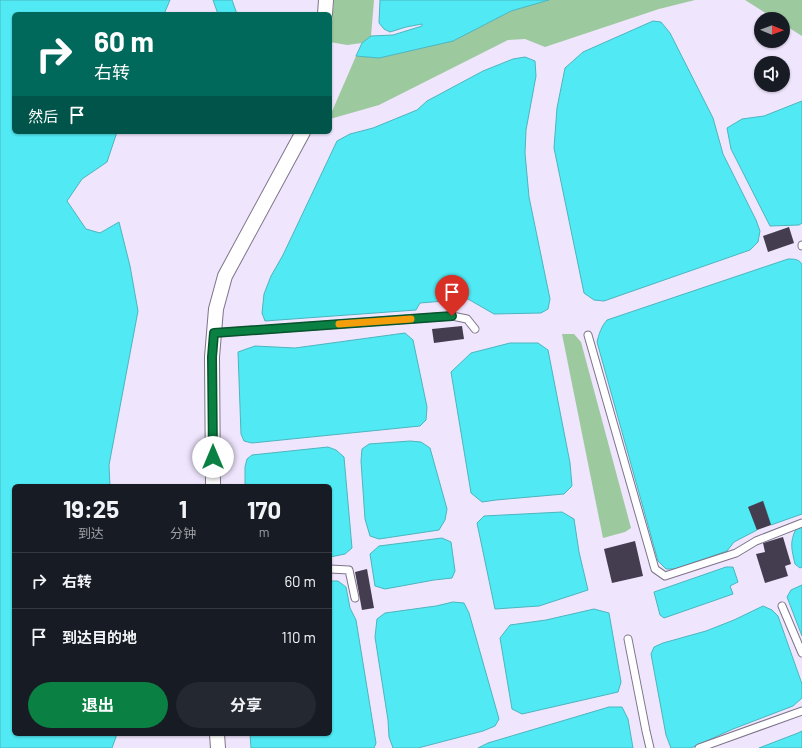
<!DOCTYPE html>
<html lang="zh">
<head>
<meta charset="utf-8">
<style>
  :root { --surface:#171b24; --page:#242831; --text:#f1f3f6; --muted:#9ea1a6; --line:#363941; --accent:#0b8043 }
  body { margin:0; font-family:Barlow,"Noto Sans SC",sans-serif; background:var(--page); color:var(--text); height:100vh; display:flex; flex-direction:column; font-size:15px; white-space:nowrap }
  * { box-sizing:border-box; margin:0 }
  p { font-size:13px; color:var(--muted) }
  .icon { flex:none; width:22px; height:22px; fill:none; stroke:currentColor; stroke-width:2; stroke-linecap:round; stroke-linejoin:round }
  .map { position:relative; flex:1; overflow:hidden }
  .details { position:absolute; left:12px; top:484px; width:320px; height:252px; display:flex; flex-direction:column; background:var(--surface); border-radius:6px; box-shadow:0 1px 3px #0004 }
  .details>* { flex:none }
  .guide { position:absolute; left:12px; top:12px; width:320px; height:122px; border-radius:6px; box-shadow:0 1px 3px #0004; background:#00695c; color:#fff; overflow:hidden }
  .needle { width:26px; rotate:91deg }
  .tools { position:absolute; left:754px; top:12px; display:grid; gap:8px }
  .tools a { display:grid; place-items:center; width:36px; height:36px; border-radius:50%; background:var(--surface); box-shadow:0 1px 3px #0004; font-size:20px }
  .pin { position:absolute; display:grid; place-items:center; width:34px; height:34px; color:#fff; margin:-41px -17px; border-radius:50% 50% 50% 0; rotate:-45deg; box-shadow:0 0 4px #0007 }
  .pin .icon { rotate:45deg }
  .me { position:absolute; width:44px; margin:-22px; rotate:0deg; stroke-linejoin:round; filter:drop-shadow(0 0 3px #0008) }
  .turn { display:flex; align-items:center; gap:14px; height:84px; padding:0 16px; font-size:18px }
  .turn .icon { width:52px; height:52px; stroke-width:2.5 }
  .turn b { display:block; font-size:28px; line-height:34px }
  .then { display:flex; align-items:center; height:38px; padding:0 16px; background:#0003; gap:8px; font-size:15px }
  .eta { display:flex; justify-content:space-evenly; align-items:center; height:68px; text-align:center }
  .eta b { font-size:24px; font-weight:700; line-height:28px }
  .action { display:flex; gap:8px; margin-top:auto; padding:8px 16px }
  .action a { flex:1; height:46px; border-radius:24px; background:var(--accent); color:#fff; font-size:16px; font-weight:700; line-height:46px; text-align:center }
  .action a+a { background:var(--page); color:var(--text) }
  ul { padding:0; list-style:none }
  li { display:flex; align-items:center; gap:12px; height:56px; padding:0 16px; border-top:1px solid var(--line) }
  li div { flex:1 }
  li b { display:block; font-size:15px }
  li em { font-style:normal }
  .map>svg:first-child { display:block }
</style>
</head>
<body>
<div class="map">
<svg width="802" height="748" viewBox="0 0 802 748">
  <rect width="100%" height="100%" fill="#efe5fd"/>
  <g fill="#9dc99e">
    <path d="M334,0h40l-3,36 -9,7 -15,2 -17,-3z"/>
    <path d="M549,0h146l-36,9 -114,38 -20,-8 -17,1 -129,65 -49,14v-3l26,-60 23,2 74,-17 58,-30z"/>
    <path d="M745,0h57v36l-19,-12v-5h-8z"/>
    <path d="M562,334h12l7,8 50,186 -6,4 -22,6z"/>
  </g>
  <g fill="#51eaf4" stroke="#4bb5bf">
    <path d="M0,0h170l-6,14h-150v118h103l-10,30 -25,17 -15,22 19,28 14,4 19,-11 11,44 8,45 -29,154 1,21h-96v248h103l-5,14h-112z"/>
    <path d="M213,0h19l5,14h-19z"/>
    <path d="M380,0h169l-38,11 -58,30 -74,17 -23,-2 6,-13 9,-7 22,-1 29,-9v-2l-16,3 -16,5 -6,-3 -5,-6z"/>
    <path d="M653,21l8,1 9,11 43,85 10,36 33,66 4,11 -2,11 -8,8 -146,51 -10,-1 -10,-7 -30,-145 3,-40 8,-40 18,-16z"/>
    <path d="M525,57l10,4 1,15 -10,54 -1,23 4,44 21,102 -2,10 -7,4 -47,1 -26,-15 -48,4 -4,7 -151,11 -3,-8 2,-19 7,-18 12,-21 54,-114 13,-7 23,-6 44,-18 10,-9 56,-30 30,-12z"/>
    <path d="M802,101v122l-3,2 -29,1 -39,-77 -4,-21 15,-9 22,-3z"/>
    <path d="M788,259c6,0 12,0 14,6v249l-31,11 -8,-24 -14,6 8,23 -23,12 -7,9 -52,18h-9l-8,-8 -61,-219c2,-8 4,-15 10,-22z"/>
    <path d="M405,333l8,7 14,67 -1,13 -6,6 -168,17 -8,-2 -3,-7 -3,-82 17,-6 40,2z"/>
    <path d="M510,343h28l10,7 22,113 2,23 -8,8 -68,6 -14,2 -11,-9 -20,-121 20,-19z"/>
    <path d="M410,441l11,1 9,6 17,61 -2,11 -6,10 -60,9 -9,-3 -5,-17 -4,-58 1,-12 7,-5z"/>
    <path d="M328,447l8,3 8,7 8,91 -7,6 -15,3v-71h-85v-19l2,-8 5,-4z"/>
    <path d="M562,512l12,7 5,33 9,38 -49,16 -44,3 -18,-86 7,-7z"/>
    <path d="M802,527v40l-2,1 -5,-4c-3,-14 -6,-21 1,-35z"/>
    <path d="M442,538l9,4 4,29 -3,7 -18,2 -49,9 -10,-3 -5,-32 9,-8z"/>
    <path d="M726,567h7l5,15 -8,4 3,8 -69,24 -4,-3 -6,-23z"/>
    <path d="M330,581h8l8,6 4,21 6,12 20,123 -2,5h-123l-1,-14h80z"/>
    <path d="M802,585v51l-15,-39 4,-7z"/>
    <path d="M453,602l11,1 5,10 30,106 -4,7 -12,5 -65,17h-25l-4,-11 -1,-17 -13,-83 2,-18 8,-6 51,-7z"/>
    <path d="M763,606l9,4 6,6 24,68v14l-9,8 -60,23 -42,19h-20l-5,-13 -15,-81 3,-7 9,-4 43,-12 28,-11z"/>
    <path d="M594,609l15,4 12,69 -3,10 -96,22 -10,-5 -12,-71 10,-13 36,-5z"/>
    <path d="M609,707h13l6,12 5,29h-155l10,-5z"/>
    <path d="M802,731v17h-43l39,-15z"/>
  </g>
  <g fill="#443c4f">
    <path d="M789,227l5,16 -26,9 -5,-16z"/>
    <path d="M462,326l2,13 -30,4 -2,-14z"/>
    <path d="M763,501l8,24 -14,5 -9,-23z"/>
    <path d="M783,537l8,27 -6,2 3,10 -23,7 -9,-29 9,-2 -2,-9z"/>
    <path d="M635,541l8,35 -31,7 -8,-34z"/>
    <path d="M367,569l7,39 -12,2 -7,-38z"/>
  </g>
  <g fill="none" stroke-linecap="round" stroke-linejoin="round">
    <defs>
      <g id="lane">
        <path d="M802,245v1"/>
        <path d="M214,333l238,-17 15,3 8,10"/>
        <path d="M588,335l67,234 10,7 71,-23 20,-12 46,-18"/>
        <path d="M330,569l19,1 6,28"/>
        <path d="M782,606l20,47"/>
        <path d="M628,639l18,92 4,17"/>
        <path d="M699,748l103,-37"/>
      </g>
      <g id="street">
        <path d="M325,14l1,-14"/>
        <path d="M213,486l-1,-129 4,-48 9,-33 78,-144"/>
        <path d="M217,734l1,14"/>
      </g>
    </defs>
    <use href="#lane" stroke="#7d7489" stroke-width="9"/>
    <use href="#street" stroke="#7d7489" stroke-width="16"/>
    <use href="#lane" stroke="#fff" stroke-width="7"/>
    <use href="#street" stroke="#fff" stroke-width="14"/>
  </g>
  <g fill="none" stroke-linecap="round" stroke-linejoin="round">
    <defs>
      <path id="route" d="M213,457l-1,-100 2,-24 238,-17"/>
    </defs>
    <use href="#route" stroke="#07532c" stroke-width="10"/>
    <use href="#route" stroke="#0b8043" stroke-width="7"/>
    <path stroke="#f59e0b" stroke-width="7" d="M339,324l72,-5"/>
  </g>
</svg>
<div class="tools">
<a><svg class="needle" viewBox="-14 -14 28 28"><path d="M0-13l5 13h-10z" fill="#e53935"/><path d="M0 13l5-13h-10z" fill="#9ea1a6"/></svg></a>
<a><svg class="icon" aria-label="sound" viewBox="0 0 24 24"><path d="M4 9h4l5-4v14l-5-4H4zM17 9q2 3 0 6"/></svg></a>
</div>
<div class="pin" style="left:452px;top:316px;background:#d93025"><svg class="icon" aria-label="arrive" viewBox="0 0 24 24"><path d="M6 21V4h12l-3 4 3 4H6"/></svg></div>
<svg class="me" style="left:213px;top:457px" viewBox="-20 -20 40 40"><circle r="19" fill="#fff"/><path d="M0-13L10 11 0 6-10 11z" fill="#0b8043"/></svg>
<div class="guide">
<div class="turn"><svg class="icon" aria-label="right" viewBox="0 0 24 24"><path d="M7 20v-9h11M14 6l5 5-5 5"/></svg><div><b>60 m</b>右转</div></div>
<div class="then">然后<svg class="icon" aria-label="arrive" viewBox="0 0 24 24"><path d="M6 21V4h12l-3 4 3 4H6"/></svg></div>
</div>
<section class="details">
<div class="eta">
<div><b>19:25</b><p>到达</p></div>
<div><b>1</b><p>分钟</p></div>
<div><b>170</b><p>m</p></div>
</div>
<ul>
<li><svg class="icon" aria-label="right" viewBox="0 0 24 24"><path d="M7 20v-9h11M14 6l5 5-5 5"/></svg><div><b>右转</b></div><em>60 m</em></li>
<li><svg class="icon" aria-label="arrive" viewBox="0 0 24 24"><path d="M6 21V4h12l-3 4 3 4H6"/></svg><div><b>到达目的地</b></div><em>110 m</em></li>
</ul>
<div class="action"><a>退出</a><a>分享</a></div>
</section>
</div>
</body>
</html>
